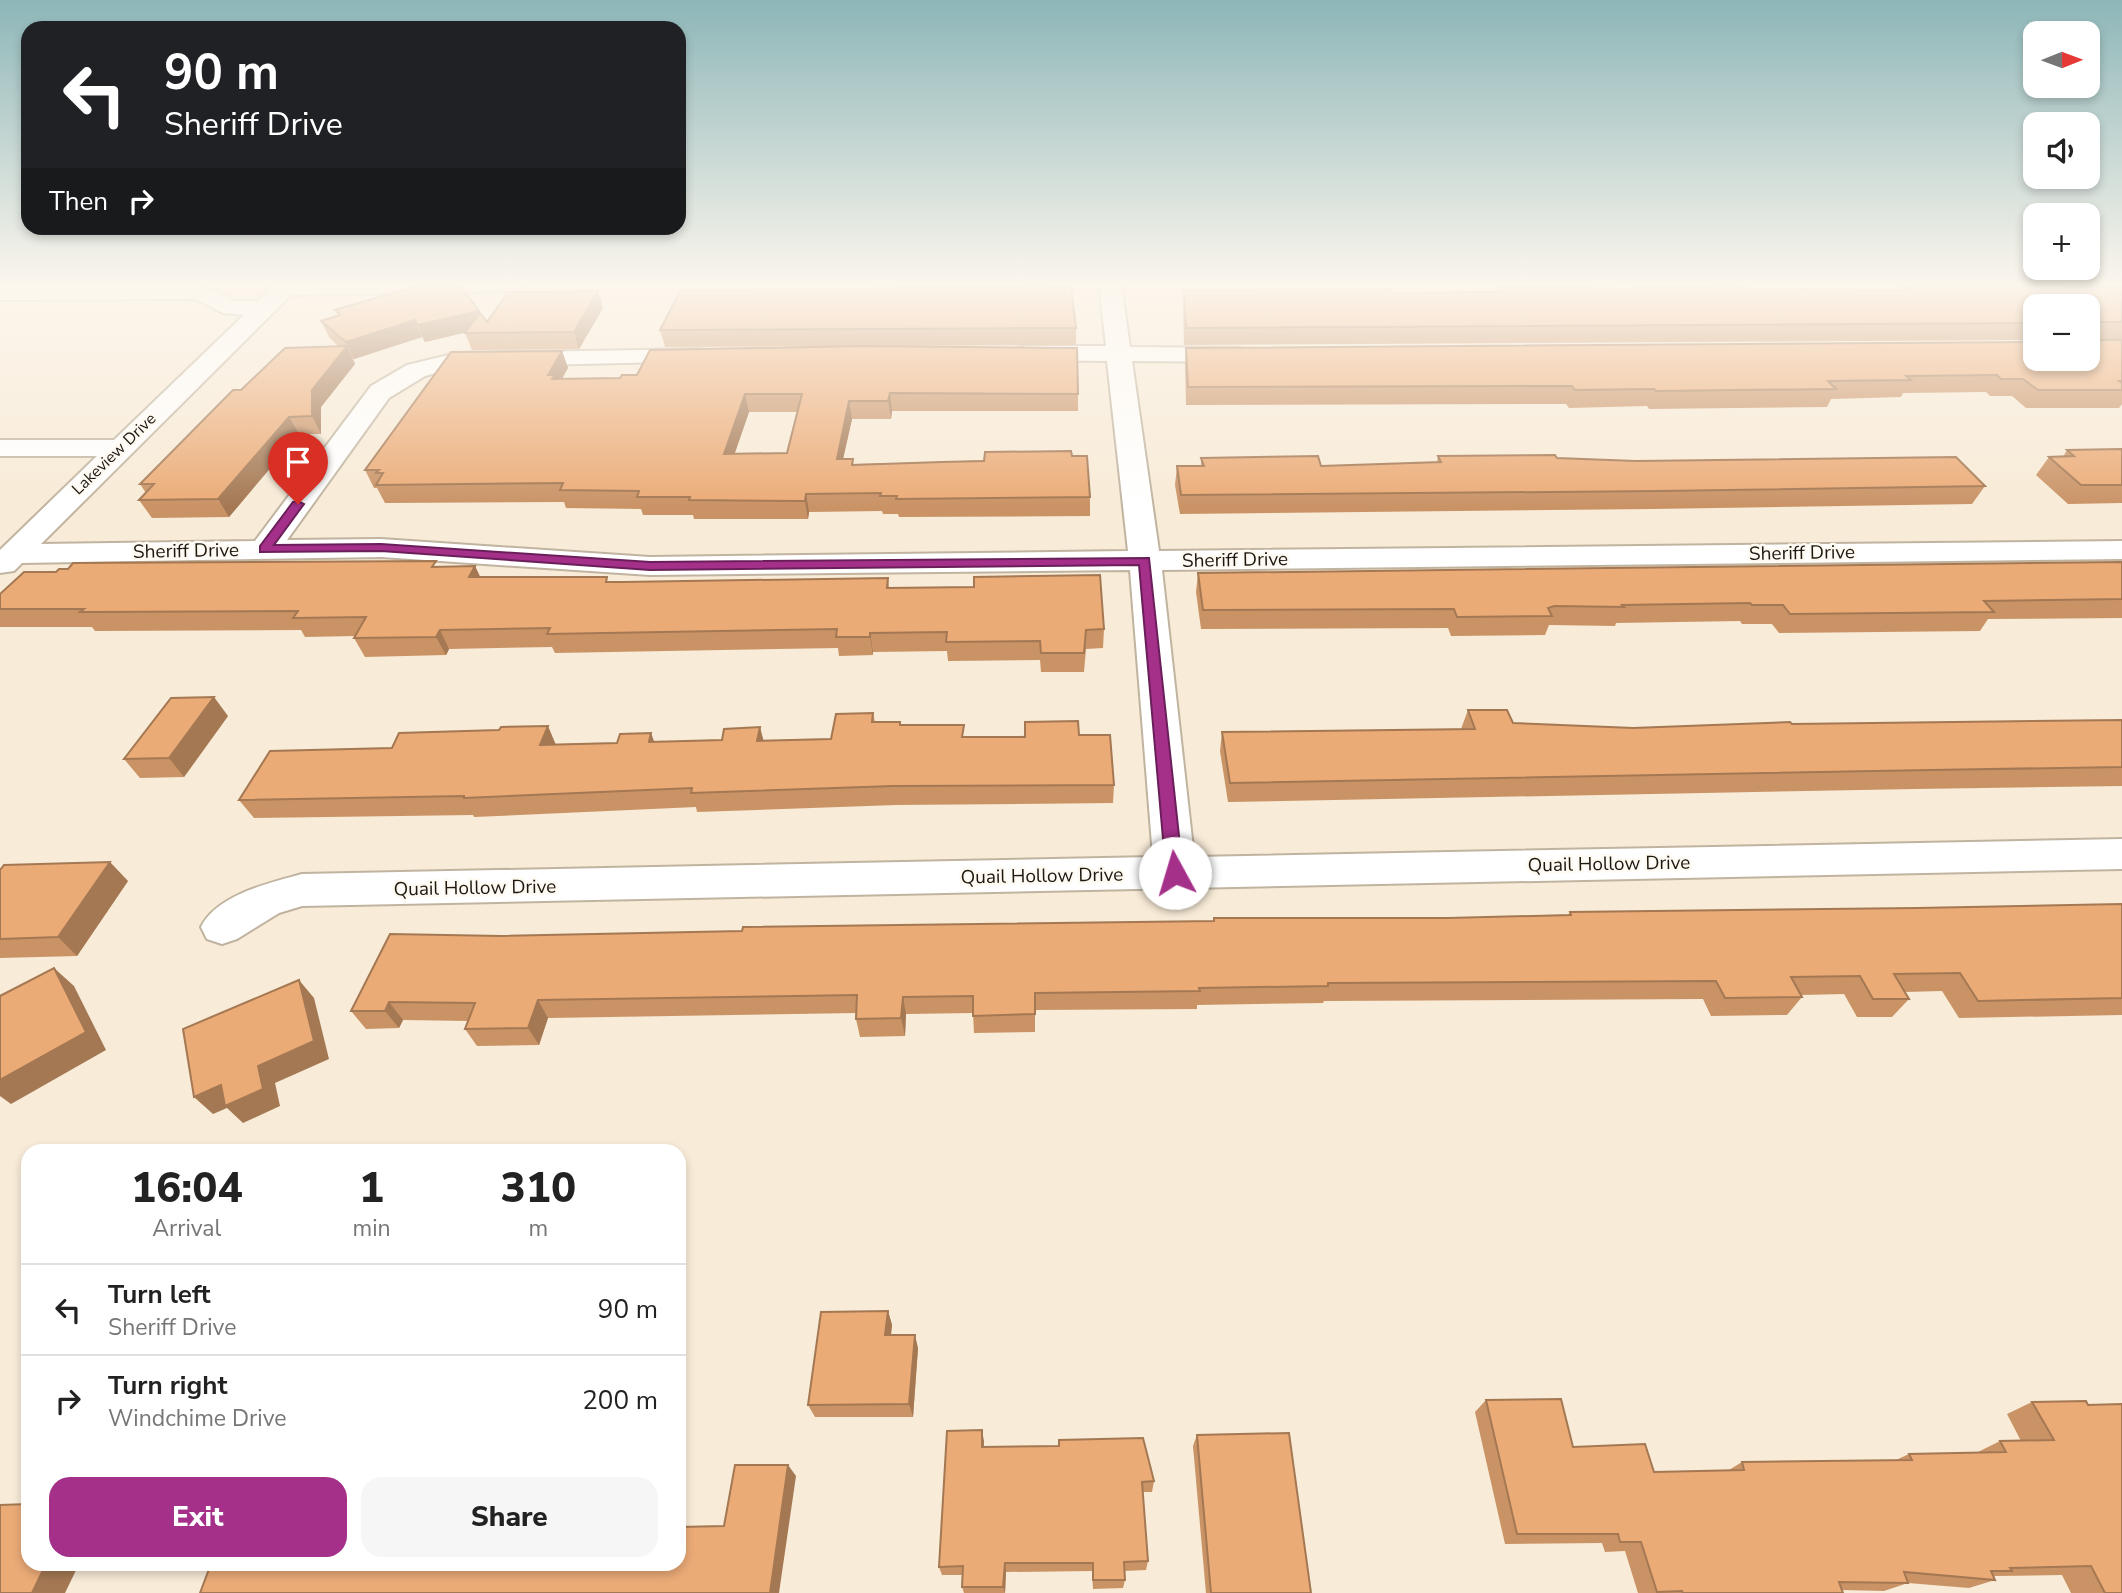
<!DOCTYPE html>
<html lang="en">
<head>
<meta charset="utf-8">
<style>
  :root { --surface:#fff; --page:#f6f6f6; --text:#222; --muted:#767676; --line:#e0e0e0; --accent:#a4308a }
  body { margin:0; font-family:"Nunito Sans",sans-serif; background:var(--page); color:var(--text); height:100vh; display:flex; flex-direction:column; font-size:26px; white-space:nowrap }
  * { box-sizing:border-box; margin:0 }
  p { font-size:23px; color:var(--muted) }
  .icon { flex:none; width:38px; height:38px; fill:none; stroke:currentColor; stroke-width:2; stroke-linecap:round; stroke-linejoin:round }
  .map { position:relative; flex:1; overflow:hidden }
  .drawer { position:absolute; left:21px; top:1144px; width:665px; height:427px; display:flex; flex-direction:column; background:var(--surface); border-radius:21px; box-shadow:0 4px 10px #0003 }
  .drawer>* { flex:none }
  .top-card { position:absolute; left:21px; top:21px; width:665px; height:214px; border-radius:21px; box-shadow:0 4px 10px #0003; background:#202124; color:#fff; overflow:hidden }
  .needle { width:46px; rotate:89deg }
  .controls { position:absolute; left:2023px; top:21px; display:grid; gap:14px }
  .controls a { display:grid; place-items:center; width:77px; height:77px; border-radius:14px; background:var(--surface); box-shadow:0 4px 10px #0003; font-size:35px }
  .pin { position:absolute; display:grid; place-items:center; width:60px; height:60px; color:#fff; margin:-72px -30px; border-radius:50% 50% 50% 0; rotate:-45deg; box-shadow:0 0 7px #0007 }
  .pin .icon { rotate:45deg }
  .me { position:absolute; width:77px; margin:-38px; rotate:354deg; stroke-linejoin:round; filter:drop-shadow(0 0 5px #0008) }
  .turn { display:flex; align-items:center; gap:24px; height:147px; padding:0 28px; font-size:32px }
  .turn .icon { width:91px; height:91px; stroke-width:2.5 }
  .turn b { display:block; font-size:49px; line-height:60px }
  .then { display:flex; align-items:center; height:66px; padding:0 28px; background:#0003; gap:14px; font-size:26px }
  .eta { display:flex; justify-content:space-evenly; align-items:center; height:119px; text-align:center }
  .eta b { font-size:42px; font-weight:800; line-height:49px }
  .primary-button { display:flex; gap:14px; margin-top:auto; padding:14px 28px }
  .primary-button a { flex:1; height:80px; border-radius:21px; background:var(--accent); color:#fff; font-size:28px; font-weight:800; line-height:80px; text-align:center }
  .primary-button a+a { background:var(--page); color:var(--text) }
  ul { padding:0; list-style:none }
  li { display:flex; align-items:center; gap:21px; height:91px; padding:0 28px; border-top:2px solid var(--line) }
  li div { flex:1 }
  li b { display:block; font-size:26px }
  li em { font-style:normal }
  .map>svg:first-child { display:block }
</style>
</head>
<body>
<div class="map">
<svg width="2122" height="1593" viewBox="0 0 2122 1593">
  <rect width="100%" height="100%" fill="#f8ebd7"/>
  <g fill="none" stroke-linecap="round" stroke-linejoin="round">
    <defs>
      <path id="minor" d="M276,284h248l-3,5 -8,2 -222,4 -250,249 214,-3 116,-155 36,-21 50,-12 243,-4 9,2 3,5 -3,5 -252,6 -32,9 -36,22 -102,142 94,-1 269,18 478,-6 -21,-190 -81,-1 -9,-2 -3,-5 3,-5 9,-2h80l-7,-62h22l9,63 109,1 9,2 3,5 -3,5 -9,2 -107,-1 27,190 963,-10v18l-960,11 32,287 928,-18v30l-1820,37 -23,7 -42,26 -15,5 -15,-5 -6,-12c16,-32 68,-44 101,-53l851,-17 -23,-287 -480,5 -269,-18 -359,6 -8,8 -14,2v-23l97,-94h-97v-16h114l130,-125 -21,-2 -27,-14 -196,1v-14l200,-1 35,16h23z"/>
    </defs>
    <use href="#minor" stroke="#c0b4a0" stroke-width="4"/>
    <use href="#minor" fill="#fff" fill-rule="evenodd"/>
  </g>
  <g fill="#ca9366" fill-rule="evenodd">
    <path d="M1903,284h159l2,3 58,-1v53h-24l24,1v64l-3,4h-93l-14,-12h-22l-4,-4 -83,1 -2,4 -70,2 -4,8 -178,2 -2,-3 -78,2 -3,-4 -380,1 -1,-40 1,-17 902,11 -53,-53v34l-851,5 -1,-38 1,-17 209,3 105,-1 2,-4 139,1v-2l261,2z"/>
    <path d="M1053,288l23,40v17l-411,2 -5,-17z"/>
    <path d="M603,308l-24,41 -107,1 -7,-17 1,-1 -41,10 -3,-5 -68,22h-1l2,5 -34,43v27h-22l-70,83 -77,1 -13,-18 7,-7 -6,-9 101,-94 98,-43 -10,-10 -8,-16 17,-6 -3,-5 144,1 8,11z"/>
    <path d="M562,351l6,17 -6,11 516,15v17h-186l-1,8h-39l-9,40 11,5 88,-2 130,-6 18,41v19l-191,1 -1,-3h-15l-1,-3 -73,1 -1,7h-114l-1,-4h-50l-2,-6 -75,-1 -2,-6 -179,1 -8,-15h-3l-9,-18zM749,412h49l-11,41h-52z"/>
    <path d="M2122,449v54l-54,1 -32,-29 13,-18h14l4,-7z"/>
    <path d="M1438,456l119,2 428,28 -13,18 -320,5 -472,5 -5,-29 2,-19h24v-8l120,8 116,-4z"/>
    <path d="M2122,562v56l-134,1 -8,12 -201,2 -7,-9h-30l-2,-3 -124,2 -1,3 -66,-1 -4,10 -94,1 -3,-8 -247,1 -5,-37 2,-19z"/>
    <path d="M475,566l5,11 129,5 279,-4 1,10 215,41 -1,19 -17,1 -2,23h-43l-1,-12 -92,1 -1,-10 -74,1v3l-34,1 -1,-8 -283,5 -3,-6 -103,2 -3,6 -81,2 -11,-19 1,-2 -50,1 -4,-7 -206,1 -3,-4h-92v-33l56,-22z"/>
    <path d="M1468,710l45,13 120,5 489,-8v66l-207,3 -687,13 -8,-51 2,-19 239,-3z"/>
    <path d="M873,713l2,9 25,3 65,12 114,-2 35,50 -1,18 -217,2 -199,7 -1,-5 -222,10 -1,-2 -219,3 -15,-18 317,-56 275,-5z"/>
    <path d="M228,716l-44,61 -44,1 -16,-19z"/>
    <path d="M0,870l128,11 -51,75 -77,2z"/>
    <path d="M2122,904v111l-163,3 -17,-27 -37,1 4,7 -17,18h-35l-13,-23 -43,1 1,2 -15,18 -76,1 -8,-17 -379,2 -1,2 -126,2v4l-162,1v22l-61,1 -1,-20 -67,1 -1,22 -45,1 -4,-18v-6l-308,5 -9,27 -62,1 -12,-17 3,-8 -65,-1 -4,8 -33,1 -15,-18 150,-75 712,-15 1,-3h234l120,-3 2,-3 347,-4z"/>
    <path d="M888,1311l4,14 -1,10 27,13 -5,69h-98l-7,-12z"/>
    <path d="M1486,1400l87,47 81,25 75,-2 13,-8 154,-2 13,-6 67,-1 24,-12h21l-14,-27 25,-12 54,-1 36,192h-51l-9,-18 -67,1 -1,1 1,3 -26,8 -61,-5 -24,8 -42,-1 1,3h-205l-13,-42 -20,1 -3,-9 -97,1 -30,-132z"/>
    <path d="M1197,1435l114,158h-105l-13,-147z"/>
    <path d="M984,1441v6l170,34 -2,11h-9l5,69 -2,9 -22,1 1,9 -2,8 -30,1 -1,-18 -86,1 -1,21h-41l-2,-6 1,-12h-21l-3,-8z"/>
  </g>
  <g fill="#a47853">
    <path d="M598,291l5,17 -24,41 -5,-17z"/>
    <path d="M479,311l6,17 -60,14 -7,-17z"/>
    <path d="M415,320l7,17 -68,22 -8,-17z"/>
    <path d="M347,346l8,18 -34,43v27l-9,-18v-26z"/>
    <path d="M562,351l6,17 -10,17 -10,-10z"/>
    <path d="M890,393l2,18 -1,8 -3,-18z"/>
    <path d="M745,394l4,18 -21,60 -4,-18z"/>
    <path d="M849,401l3,18 -13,58 -2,-18z"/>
    <path d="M289,417l10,17 -70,83 -11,-18z"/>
    <path d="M806,494l3,18 -1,7 -3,-18z"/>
    <path d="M475,566l9,19 -15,-8z"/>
    <path d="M440,630l9,19 -3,6 -10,-18z"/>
    <path d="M870,633l3,19v3l-3,-18z"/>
    <path d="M214,697l14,19 -44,61 -15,-19z"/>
    <path d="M548,726l8,19h-16z"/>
    <path d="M760,727l5,19 -8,-5z"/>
    <path d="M651,733l7,19 -9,-10z"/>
    <path d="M110,862l18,19 -51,75 -19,-19z"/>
    <path d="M54,968l20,18 32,64 -95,54 -11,-8v-16z"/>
    <path d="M299,980l15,18 15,61 -54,24 5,23 -37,17 -16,-15 -14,6 -19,-17 64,-31z"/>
    <path d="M903,997l3,17 -1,22 -4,-18z"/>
    <path d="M538,1000l10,18 -9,27 -11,-17z"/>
    <path d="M389,1002l14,18 -4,8 -14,-17z"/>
    <path d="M888,1311l4,14 -3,24 -4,-14z"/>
    <path d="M915,1335l3,13 -5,69 -4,-13z"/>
    <path d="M982,1430l2,11v18l-2,-12z"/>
    <path d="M788,1465l8,11 -17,117h-9z"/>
    <path d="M1005,1563l1,9 -1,21 -2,-6z"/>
    <path d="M46,1564h33l-14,29h-33z"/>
  </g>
  <g fill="#ebab77" stroke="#a47853" stroke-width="2" fill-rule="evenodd">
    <path d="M423,284h36l20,27 -61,14 -3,-5 -69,22 -25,-21 19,-6 -5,-5z"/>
    <path d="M1019,284h34v4h18l5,40 -416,2 21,-40 338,-2z"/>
    <path d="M1906,284h156l2,3 58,-1v36h-25l1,18h24v41h-3l3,2v7h-84l-15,-11h-22l-4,-4 -91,1 5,4 -83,1 8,8 -180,2 -2,-2 -79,1 -3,-4 -384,1 -2,-39 849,-6v17h53v-53h-53v17l-849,5 -2,-38 207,-1 2,4 100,-1h9l-2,-4 141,1 -2,-2 101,-2 3,4 171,1z"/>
    <path d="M598,291l-24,41 -109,1 15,-20 7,9 21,-30z"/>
    <path d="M347,346l-35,44v26l-23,1 -71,82 -79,1 15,-16h-14l93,-94h8l44,-42z"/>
    <path d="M861,346l216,2 1,46 -188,-1 -2,8h-39l-12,58h16l-1,6 90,-3 42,-1 1,-9 86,-1 1,5h15l3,41 -194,2 1,-3h-17l1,-3 -75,1 -1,7 -116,-1 1,-3h-53l2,-6 -79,-1 3,-7 -187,2 7,-12h-7l3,-3h-14l86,-118 111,-1 -14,24h7l-3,4 68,-1 2,-3h15l13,-25zM745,394h57l-15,59 -63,1z"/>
    <path d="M2122,449v36h-41l-32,-28 25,-1 -7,-6z"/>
    <path d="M1555,455l2,3 79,3 320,-4 29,29 -325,5 -479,4 -4,-29h27l-3,-8 117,-2 3,10 120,-4 -3,-6z"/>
    <path d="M436,561l-4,6 43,-1 -6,11h138l-1,5h17l265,-4 -1,10 87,-1v-10l126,-2 4,54 -18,1 -2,23h-43l-1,-12 -94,1 1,-10 -77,1v4h-34l1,-8 -290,5 3,-6 -110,2 -4,7 -82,1 12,-21 -73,1 5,-7 -218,1 4,-3h-84v-15l24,-22h32l3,-3h9l5,-6z"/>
    <path d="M2122,562v37l-138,2 10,11 -204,2 -7,-9h-31l-2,-2 -128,2 2,2 -70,-1 -6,2 4,8 -95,1 -3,-8 -251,1 -5,-37z"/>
    <path d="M214,697l-45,61 -45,1 47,-61z"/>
    <path d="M1468,710h39l6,13 120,5 157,-6 2,2 330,-4v47l-192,3 -700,13 -8,-51 253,-3z"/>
    <path d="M873,713l-1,9h28v3h64l-2,12h63v-15l53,-1 1,14h31l4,50 -221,1 -202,7 1,-5 -228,10v-2l-225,4 31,-49 122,-3 7,-15 100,-3 2,-3 47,-1 -8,19 77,-2 3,-9 31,-1 -2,9 73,-2 2,-11 36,-2 -3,14 74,-2 5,-25z"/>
    <path d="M110,862l-52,75 -58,2v-69l4,-5z"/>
    <path d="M2122,904v94l-144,3 -18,-28 -66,1 15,25h-36l-13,-23 -69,1 11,20 -77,1 -9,-17 -388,2v3l-129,2 1,3 -165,2v21l-62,2v-20l-70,1 -2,21 -45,1 1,-24 -319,5 -10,28 -63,1 10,-26 -86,-1 -4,9h-34l39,-77 111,2 241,-5 1,-4 471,-6v-3h234l123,-3 -1,-3 347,-4z"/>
    <path d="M54,968l32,64 -86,48v-84z"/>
    <path d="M299,980l15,61 -56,25 5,23 -38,17 -4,-21 -27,12 -11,-68z"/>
    <path d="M888,1311l-3,24h30l-6,69 -101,1 13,-93z"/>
    <path d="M1561,1399l12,48 72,-3 9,28 90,-2 -2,-8 170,-2 -3,-6 97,-2 -6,-11 54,-1 -22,-38 54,-1 2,4 34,-1v189h-17l-14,-27 -81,2 2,3h-21l4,9 -91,-8 4,11 -69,-1 4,11h-160l-1,-2 -25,1 -16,-50h-21l-2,-8h-101l-31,-134z"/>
    <path d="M982,1430v17l77,-1v-6l84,-2 11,43 -12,1 6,79 -24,1 1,18h-32v-17h-88l-2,24h-41l1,-21 -24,1 8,-136z"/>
    <path d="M1289,1433l22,160h-100l-14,-158z"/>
    <path d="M735,1465h53l-18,128h-570l11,-29h468v-37l45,-1z"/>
    <path d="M28,1504v60h18l-14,29h-32v-88z"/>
  </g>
  <linearGradient id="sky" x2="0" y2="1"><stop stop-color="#8db6b8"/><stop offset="0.56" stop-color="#fcf6ed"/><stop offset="1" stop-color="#fcf6ed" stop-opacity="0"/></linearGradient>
  <rect width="2122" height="507" fill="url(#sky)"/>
  <path fill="#a4308a" stroke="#6b1f5a" stroke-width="2" d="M298,501l6,3 -30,41 107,-1 269,18 499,-4 34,315 -2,5h-12l-3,-5 -27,-308 -489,5 -269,-19 -121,1v-6l33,-44z"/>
  <g text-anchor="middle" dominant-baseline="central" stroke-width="5" stroke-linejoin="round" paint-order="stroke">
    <g font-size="16" fill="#1d1811" stroke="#fffaf1">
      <text transform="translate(114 454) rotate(-44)">Lakeview Drive</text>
    </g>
    <g font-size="19" fill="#1d1811" stroke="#fffaf1">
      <text transform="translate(186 551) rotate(-1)">Sheriff Drive</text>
      <text transform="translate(1802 553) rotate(-1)">Sheriff Drive</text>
      <text transform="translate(1235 560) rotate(-1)">Sheriff Drive</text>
      <text transform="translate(1609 864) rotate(-1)">Quail Hollow Drive</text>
      <text transform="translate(1042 876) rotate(-1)">Quail Hollow Drive</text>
      <text transform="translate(475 888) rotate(-1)">Quail Hollow Drive</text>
    </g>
  </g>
</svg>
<div class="controls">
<a><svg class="needle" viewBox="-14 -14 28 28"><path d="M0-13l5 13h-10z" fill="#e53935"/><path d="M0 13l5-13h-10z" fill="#767676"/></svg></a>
<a><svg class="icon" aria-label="sound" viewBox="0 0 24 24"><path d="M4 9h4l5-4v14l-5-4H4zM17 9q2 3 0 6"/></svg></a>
<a>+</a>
<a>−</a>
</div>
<div class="pin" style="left:298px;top:504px;background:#d93025"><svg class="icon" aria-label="arrive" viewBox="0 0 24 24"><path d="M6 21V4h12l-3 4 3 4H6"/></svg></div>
<svg class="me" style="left:1175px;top:873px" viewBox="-20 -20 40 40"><circle r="19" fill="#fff"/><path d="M0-13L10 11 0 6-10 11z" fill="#a4308a"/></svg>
<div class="top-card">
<div class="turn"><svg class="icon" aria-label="left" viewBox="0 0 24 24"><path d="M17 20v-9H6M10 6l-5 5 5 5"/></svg><div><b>90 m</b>Sheriff Drive</div></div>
<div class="then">Then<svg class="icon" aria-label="right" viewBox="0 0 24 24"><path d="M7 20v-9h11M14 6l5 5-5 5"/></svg></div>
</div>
<section class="drawer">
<div class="eta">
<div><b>16:04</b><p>Arrival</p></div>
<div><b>1</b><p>min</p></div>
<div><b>310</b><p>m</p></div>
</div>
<ul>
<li><svg class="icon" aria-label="left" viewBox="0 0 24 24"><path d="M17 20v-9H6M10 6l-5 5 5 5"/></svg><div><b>Turn left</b><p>Sheriff Drive</p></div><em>90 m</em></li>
<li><svg class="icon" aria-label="right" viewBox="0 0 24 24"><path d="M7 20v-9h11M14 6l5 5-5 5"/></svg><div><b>Turn right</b><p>Windchime Drive</p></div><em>200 m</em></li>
</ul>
<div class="primary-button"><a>Exit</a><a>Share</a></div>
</section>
</div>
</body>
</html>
